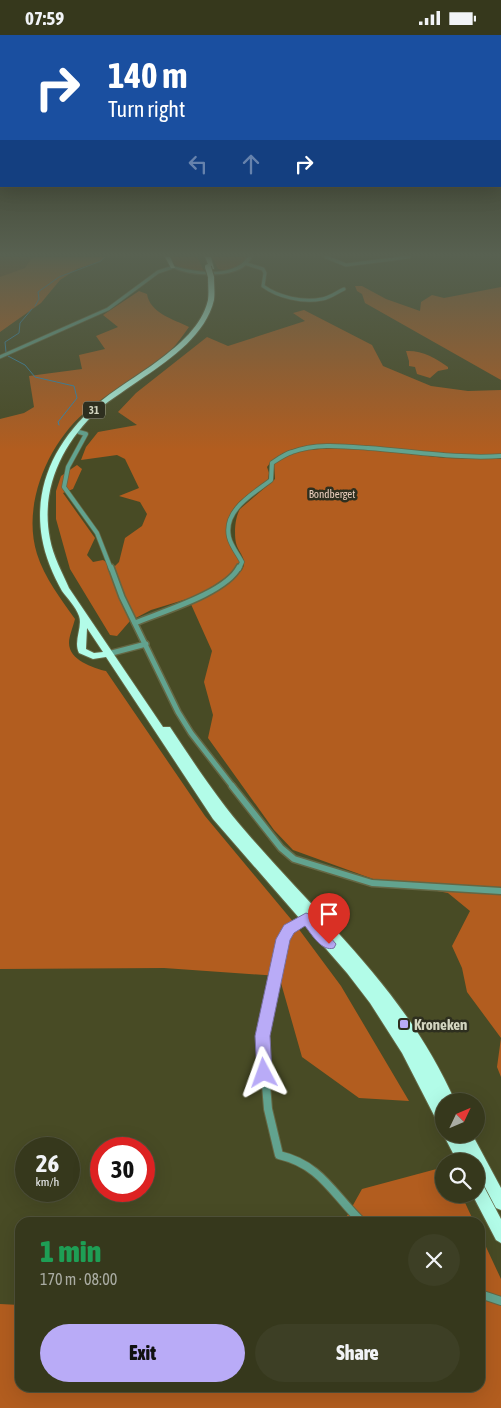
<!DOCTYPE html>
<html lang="en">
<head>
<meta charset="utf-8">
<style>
  :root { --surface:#36381c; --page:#3d3f25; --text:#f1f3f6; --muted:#aaaca3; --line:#50523b; --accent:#b9abf7 }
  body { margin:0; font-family:"Asap Condensed",sans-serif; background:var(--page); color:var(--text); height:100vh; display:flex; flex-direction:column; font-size:19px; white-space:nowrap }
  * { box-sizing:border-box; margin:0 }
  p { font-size:16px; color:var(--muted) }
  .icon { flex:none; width:28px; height:28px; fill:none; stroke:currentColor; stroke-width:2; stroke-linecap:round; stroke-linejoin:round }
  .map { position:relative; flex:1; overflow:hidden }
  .details { position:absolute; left:15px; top:1182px; width:470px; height:175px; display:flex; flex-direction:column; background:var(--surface); border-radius:15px; box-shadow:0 5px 20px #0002,0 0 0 1px var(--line) }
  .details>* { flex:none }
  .guide { position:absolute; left:0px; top:0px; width:501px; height:152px; box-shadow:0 5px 20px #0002,0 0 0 1px var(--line); background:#1a4fa0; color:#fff; overflow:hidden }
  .needle { width:32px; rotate:46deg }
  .buttons { position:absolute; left:435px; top:1058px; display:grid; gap:10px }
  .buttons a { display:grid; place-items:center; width:50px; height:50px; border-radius:50%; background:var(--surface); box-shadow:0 5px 20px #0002,0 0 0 1px var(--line); font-size:25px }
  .speed { position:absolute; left:15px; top:1102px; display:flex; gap:10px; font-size:25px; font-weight:700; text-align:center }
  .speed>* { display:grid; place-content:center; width:65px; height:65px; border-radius:50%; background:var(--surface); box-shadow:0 5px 20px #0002,0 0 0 1px var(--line); line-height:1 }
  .speed small { font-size:12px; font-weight:400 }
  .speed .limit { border:8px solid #d22; background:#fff; color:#111 }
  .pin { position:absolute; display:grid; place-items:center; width:42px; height:42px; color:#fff; margin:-51px -21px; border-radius:50% 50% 50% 0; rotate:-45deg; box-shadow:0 0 5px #0007 }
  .pin .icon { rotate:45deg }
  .me { position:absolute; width:55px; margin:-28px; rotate:356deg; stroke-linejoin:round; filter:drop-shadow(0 0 4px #0008) }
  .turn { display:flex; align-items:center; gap:18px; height:105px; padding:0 25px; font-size:22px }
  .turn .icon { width:65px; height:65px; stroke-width:2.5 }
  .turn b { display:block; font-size:35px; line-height:42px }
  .lanes { display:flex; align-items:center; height:48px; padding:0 25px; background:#0003; justify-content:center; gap:25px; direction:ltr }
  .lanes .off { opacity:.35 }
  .round { display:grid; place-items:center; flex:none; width:52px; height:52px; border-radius:26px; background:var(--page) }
  .head { display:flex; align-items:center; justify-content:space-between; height:85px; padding:0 25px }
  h1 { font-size:30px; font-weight:800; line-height:38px; color:#1e9e55 }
  .primary-button { display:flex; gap:10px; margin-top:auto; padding:10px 25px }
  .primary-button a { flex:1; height:58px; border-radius:30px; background:var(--accent); color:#111; font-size:20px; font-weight:800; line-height:58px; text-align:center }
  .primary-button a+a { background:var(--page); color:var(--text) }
  .status { display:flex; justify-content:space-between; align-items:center; height:35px; padding:0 25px; background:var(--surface); direction:ltr }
  .status svg { height:14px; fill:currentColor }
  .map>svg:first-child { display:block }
</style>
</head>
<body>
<div class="status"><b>07:59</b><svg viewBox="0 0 49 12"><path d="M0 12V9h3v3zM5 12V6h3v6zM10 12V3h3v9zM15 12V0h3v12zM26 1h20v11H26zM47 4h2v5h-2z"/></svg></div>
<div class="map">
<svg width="501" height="1373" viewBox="0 0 501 1373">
  <rect width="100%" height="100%" fill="#484b25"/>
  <g fill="#894819">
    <path d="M0,222h32l-1,10 -31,12z"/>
    <path d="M171,222h26l7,14c-12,1 -30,-1 -33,-14z"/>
    <path d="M212,222h35v3c-9,7 -18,12 -29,9z"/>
  </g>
  <g fill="#b25d1f">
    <path d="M33,222h72l-4,4 -24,8 -17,11 -19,23 -41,29v-55l25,-9z"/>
    <path d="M355,251h7l24,13 34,12 1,-9 11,-7 12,3 57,-11v93l-136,-77 -3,-9 -5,-3z"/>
    <path d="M139,256l8,3c3,19 26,25 42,33 -6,8 -12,17 -19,24 -24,22 -55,37 -80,57 -40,31 -69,95 -53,146 7,23 24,45 38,65 -2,8 -6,17 -6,24 0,17 24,25 37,28l99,145 90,108 46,62 68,115 -50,-3 -57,-41 -23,-81 -115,-8 -164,1v-550l24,-6 10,-6 -5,-31 53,-7 -3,-14 26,-6 -9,-13 22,-9 -15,-12z"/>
    <path d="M304,275l68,35 11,21 48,20 37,5 33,-1v64l-24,1c-39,-2 -77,-6 -116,-8 -19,-1 -39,-3 -58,0 -13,2 -28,8 -36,20l2,6 -1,7c-23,18 -43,25 -41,57l8,11 5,13v5l-6,6 -34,23 -49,15 -21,11 -13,15 -7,-1 -40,-66 -14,-50v-28l5,-15 16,-11 5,4 -9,20 -10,4 32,45 -8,17 6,7 10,-2 11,7 5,-5 6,-24 17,-12 5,-12 -7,-12 -21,-6 20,-8 -14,-29 -8,-4 -36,5 5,-13 12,-15 39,-7 -19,-13 18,-19 71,-56 21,9 77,-25 -12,-8z"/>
    <path d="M406,316c15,-1 30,7 42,16v2l-10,2 -8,7 -13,-4 -2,-7 -6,-1v-5z"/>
    <path d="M346,412l100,11 55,1v618l-4,-10 4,-29 -34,-46 -5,-24 -10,-22 18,-35 -22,-18 -75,-14 -80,-29 -19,-20 -66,-92 5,-23 -9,-33 8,-31 -22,-49c12,-6 48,-23 53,-34 4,-10 -5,-16 -7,-25 -2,-10 -1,-26 4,-34l35,-30 -1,-16 20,-12z"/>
    <path d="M444,1132v27h17l13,28 -131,1 19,-34z"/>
    <path d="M480,1199l21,45v129h-501v-104l20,1v82h460z"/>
  </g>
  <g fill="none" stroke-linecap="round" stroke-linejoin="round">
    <g stroke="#3588af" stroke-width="1">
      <path d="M35,271l4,-7 -1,-7 21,-15 42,-16 4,-4"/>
      <path d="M6,317l-1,-10 14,-9 1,-10 12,-14"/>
      <path d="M8,321l17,9 10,12 39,9 3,12 -19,24 1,3"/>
    </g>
    <defs>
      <g id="minor-far4">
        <path d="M326,222l20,8 63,-8"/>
        <path d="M247,229l16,5 2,4 -2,13c15,11 40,17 59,13 8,-1 15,-7 22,-10"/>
        <path d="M0,322l108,-48 50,-37 15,-5"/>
      </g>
      <g id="minor-far3">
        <path d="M79,397l7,2 -18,33 -4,20 33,46 14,36"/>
        <path d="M239,534l3,-7c-4,-8 -11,-16 -13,-25 -6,-27 24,-43 42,-57l1,-17c6,-4 13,-9 20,-11 23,-9 51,-6 76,-4 44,3 88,11 133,8"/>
      </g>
      <g id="minor-far2">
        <path d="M111,532l11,30 56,115 13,21 42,54"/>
        <path d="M135,588c26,-11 91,-30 104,-56"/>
        <path d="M108,619l38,-10"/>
      </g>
      <g id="minor-far1">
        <path d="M232,751l49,62 13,11 78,24 129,8"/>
        <path d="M264,1027l-2,-26 21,-97 6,-10 17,-10"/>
      </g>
      <g id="minor">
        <path d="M264,1026l4,48 11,46c43,10 54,40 84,68"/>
        <path d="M480,1259l21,7"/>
      </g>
      <path id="tertiary" d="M248,222h4c-2,3 -3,5 -5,7 -14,15 -59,12 -76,3l2,-1c21,6 60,13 75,-9z"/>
      <g id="trunk">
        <path d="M165,222h5l5,11h-4z"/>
        <path d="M205,222h6l3,12h-4z"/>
        <path d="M211,240l3,2c0,7 1,16 0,23 -8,34 -42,58 -70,77 -15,11 -32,21 -46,33 -36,34 -58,79 -48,129 3,17 12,33 19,49l94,139h7c24,36 48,73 77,106 77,89 159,158 208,268h-11v25l-5,-1 -37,-72 -32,-50 -23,-30 -134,-154 -107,-162 -13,2 -14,-6c-6,-12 4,-26 0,-37 -3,-9 -12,-18 -17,-25 -9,-16 -17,-35 -20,-53 -9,-52 14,-97 52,-131 20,-18 44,-31 65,-47 20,-15 43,-34 49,-60 1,-7 0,-16 0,-23zM87,593l16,24 -9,1 -8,-4z"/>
        <path d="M444,1097v2h13l3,5 -2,-5h14l29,54v22l-5,-2 -20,-38v-9h-4l-2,-3 1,3h-14l-14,-27z"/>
        <path d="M476,1144l5,2 20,38v24l-5,-3 -24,-46h4z"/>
      </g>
    </defs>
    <use href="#minor-far4" stroke="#646744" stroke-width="4.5"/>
    <use href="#minor-far3" stroke="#646744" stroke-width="5.5"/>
    <use href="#minor-far2" stroke="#646744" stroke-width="8"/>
    <use href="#minor-far1" stroke="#646744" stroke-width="9"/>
    <use href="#minor" stroke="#646744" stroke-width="10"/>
    <use href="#tertiary" stroke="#646744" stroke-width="2"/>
    <use href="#trunk" stroke="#646744" stroke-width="2"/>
    <use href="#minor-far4" stroke="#62a38f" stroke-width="3"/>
    <use href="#minor-far3" stroke="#62a38f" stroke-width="4"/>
    <use href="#minor-far2" stroke="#62a38f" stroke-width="5"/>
    <use href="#minor-far1" stroke="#62a38f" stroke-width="6"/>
    <use href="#minor" stroke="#62a38f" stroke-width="8"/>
    <use href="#tertiary" fill="#62a38f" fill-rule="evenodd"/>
    <use href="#trunk" fill="#b2fce8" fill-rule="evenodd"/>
    <defs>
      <path id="trunk-bridge" d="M208,232l3,10"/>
    </defs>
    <use href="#trunk-bridge" stroke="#646744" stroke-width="8" stroke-linecap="butt"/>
    <use href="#trunk-bridge" stroke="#b2fce8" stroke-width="6"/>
  </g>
  <linearGradient id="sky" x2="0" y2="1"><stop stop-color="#282914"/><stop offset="0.53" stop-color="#586151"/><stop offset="1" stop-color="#586151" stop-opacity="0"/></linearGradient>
  <rect width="501" height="415" fill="url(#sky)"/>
  <path fill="#b9abf7" stroke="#786fa1" d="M306,878l5,2 25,29 -2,4c-12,4 -22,-13 -29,-22l-11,7 -4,7 -20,96 2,37 -2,5 -6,2 -5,-2 -2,-5 -2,-37 21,-97 8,-14z"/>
  <rect fill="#b9abf7" stroke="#2e2f1f" stroke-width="2" x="399" y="984" width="10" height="10" rx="2.5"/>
  <g text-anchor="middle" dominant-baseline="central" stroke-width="5" stroke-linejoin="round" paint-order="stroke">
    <rect fill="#2e2f1f" stroke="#a2a390" stroke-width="1" x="83" y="366.5" width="22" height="17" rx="4"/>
    <g font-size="11" font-weight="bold" fill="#d3d5c0">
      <text x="94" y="375">31</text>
    </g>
    <g font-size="11" fill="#ecd0bf" stroke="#2e2f1f">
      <text x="332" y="459">Bondberget</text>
    </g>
    <g font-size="15" font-weight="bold" fill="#d3d5c0" stroke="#2e2f1f" text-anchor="start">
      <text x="414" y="989">Kroneken</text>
    </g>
  </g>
</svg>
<div class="buttons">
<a><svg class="needle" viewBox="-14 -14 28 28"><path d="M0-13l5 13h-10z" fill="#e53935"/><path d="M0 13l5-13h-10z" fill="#aaaca3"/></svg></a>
<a><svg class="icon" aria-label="search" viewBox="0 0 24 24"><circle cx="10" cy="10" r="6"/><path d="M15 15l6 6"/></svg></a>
</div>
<div class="speed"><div>26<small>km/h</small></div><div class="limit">30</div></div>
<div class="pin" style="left:329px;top:909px;background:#d93025"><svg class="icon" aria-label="arrive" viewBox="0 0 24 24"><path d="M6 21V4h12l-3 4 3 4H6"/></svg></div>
<svg class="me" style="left:264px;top:1038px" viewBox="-20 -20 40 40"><path d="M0-17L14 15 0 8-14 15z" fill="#b9abf7" stroke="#fff" stroke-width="4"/></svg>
<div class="guide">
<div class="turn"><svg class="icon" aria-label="right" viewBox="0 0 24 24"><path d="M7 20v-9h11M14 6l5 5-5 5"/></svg><div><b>140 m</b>Turn right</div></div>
<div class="lanes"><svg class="icon off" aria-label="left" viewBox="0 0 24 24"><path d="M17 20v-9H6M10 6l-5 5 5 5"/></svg><svg class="icon off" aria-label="ahead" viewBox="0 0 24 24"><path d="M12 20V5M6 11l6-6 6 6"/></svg><svg class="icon" aria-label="right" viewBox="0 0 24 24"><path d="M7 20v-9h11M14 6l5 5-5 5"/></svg></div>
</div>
<section class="details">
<div class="head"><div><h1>1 min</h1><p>170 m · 08:00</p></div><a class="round"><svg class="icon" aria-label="close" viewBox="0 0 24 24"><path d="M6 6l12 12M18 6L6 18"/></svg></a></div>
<div class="primary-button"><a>Exit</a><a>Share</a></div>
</section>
</div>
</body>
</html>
